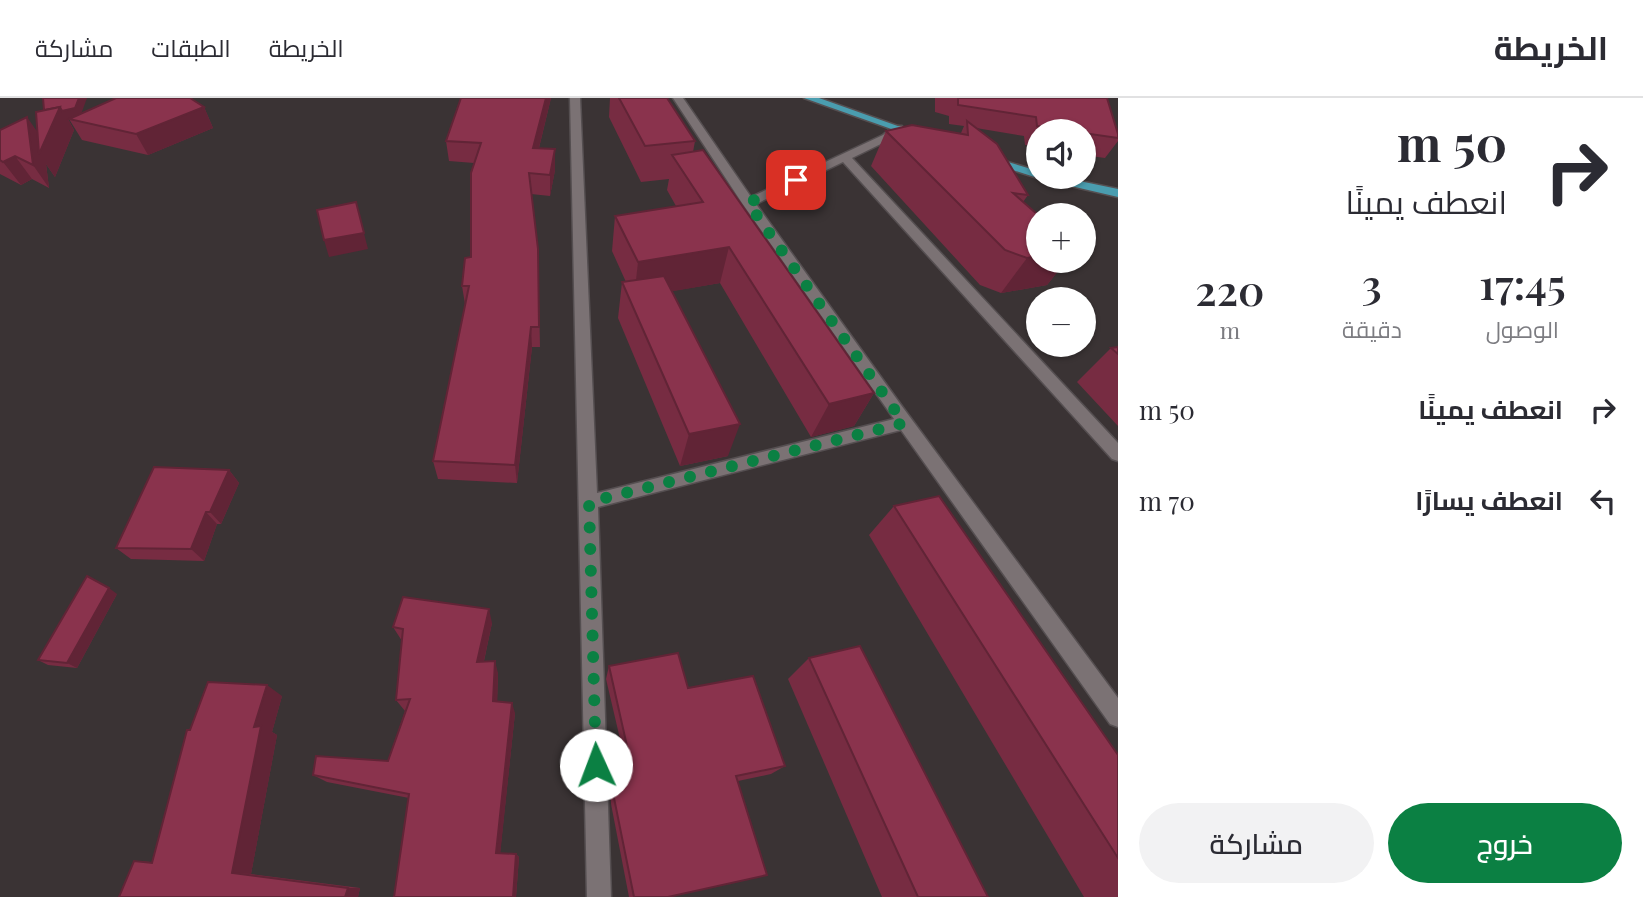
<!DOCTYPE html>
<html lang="ar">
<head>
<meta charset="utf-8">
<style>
  :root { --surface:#fff; --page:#f2f2f3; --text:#2b2b33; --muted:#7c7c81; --line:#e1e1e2; --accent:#0b8043 }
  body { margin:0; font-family:"Playfair Display",Cairo,serif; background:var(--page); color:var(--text); direction:rtl; height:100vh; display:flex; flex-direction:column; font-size:26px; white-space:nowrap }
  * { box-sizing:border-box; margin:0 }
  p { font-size:23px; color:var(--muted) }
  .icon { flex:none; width:38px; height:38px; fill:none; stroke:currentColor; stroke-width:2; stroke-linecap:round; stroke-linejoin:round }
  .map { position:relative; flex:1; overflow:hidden; direction:ltr }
  .details { display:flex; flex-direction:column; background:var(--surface); width:525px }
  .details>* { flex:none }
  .banner { background:#fff; color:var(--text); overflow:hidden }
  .fabs { position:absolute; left:1026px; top:21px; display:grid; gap:14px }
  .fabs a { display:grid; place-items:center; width:70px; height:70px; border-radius:50%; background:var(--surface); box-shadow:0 2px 5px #0004; font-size:35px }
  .pin { position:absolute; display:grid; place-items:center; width:60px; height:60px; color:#fff; margin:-30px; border-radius:14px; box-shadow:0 4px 10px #0006 }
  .me { position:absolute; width:77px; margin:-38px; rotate:358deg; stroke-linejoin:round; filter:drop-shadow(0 0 5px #0008) }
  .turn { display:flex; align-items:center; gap:24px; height:147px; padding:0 21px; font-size:32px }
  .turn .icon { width:91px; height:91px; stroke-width:2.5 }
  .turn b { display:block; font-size:49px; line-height:60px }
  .eta { display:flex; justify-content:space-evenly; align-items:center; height:119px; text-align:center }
  .eta b { font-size:42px; font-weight:600; line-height:49px }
  .cta { display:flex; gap:14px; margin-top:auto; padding:14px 21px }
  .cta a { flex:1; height:80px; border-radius:42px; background:var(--accent); color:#fff; font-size:28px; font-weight:600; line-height:80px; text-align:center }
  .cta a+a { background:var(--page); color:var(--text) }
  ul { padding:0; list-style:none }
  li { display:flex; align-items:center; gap:21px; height:91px; padding:0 21px }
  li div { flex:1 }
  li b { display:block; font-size:26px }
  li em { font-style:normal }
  header { display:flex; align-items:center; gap:42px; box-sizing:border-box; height:98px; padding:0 35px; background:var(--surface); border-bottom:2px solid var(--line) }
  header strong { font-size:33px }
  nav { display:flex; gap:38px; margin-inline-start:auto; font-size:24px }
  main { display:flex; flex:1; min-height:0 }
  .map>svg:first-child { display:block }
</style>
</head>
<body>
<header>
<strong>الخريطة</strong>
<nav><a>الخريطة</a><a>الطبقات</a><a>مشاركة</a></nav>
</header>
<main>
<section class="details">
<div class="banner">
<div class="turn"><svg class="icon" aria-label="right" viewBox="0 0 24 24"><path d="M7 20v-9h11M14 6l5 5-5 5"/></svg><div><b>50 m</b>انعطف يمينًا</div></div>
</div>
<div class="eta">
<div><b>17:45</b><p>الوصول</p></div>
<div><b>3</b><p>دقيقة</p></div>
<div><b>220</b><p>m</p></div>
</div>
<ul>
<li><svg class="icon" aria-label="right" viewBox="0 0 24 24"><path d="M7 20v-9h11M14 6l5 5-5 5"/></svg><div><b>انعطف يمينًا</b></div><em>50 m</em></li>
<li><svg class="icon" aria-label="left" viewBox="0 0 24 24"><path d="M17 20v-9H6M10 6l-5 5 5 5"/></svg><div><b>انعطف يسارًا</b></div><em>70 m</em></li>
</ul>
<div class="cta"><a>خروج</a><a>مشاركة</a></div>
</section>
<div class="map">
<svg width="1118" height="799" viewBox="0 0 1118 799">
  <rect width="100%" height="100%" fill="#3a3334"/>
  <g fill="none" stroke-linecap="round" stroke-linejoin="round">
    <defs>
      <path id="minor" d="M570,0h10l17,395 297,-74 -152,-216 -69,-105h10l68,99 132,-62 11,-9h8v4l-11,9 -39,19 266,285v18l-6,-2 -269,-297 -87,42 145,201 217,293v29l-8,-3 -209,-294 -303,77 13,390h-24z"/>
      <g id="major">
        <path d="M804,0h15l104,37 -9,2z"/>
        <path d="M988,58l50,15v6h22l58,12v8l-77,-18 -57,-18v-4z"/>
      </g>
    </defs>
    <use href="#minor" stroke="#554f51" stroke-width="3"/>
    <use href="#major" stroke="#554f51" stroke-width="3"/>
    <use href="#minor" fill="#7b7274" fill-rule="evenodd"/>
    <use href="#major" fill="#4a9daf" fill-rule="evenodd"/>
  </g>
  <g fill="#772c42">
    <path d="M461,0h90l-12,50 16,22 -5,26 -19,-2 7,55 2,98h-8l-15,136 -79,-4 -5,-18 32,-157 -3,-18 9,-29 3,-94 -25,-2 -3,-20z"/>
    <path d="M610,0h57l28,43 -2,11 181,241 -20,33 -43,11 -91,-154 -48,8 56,165 -48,10 -62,-148 4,-36h4l-14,-31 3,-35 61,-10 -9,-16 2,-11 -28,3 -32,-65z"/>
    <path d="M935,0h172l11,36v7l-13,17 -22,-3v-24h-45v16l-13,-2 -1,-9 -48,-8 52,67 -5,7 15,59h28l-19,24 -46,8 -21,-8 -109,-119 15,-35 75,2 3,-7 -15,-2v-8l-14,-4z"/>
    <path d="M204,9l9,21 -65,27 -66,-15 -13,-21h-1l6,11 -19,47 -9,-13 3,24 -17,-9 -11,6 -21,-11v-44l37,2 44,-18z"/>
    <path d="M1118,249v79l-41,-44 34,-34z"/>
    <path d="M229,372l10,13 -18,41h-4l-13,37 -73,-2 -15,-11z"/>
    <path d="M894,408l224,249v142h-34l-215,-362z"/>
    <path d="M117,496l-40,74 -29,-3 -10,-5z"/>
    <path d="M492,525l-8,38 14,12 -1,29 18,11 -15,140 16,1 3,3 -3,40 -107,-99 -82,-16 -14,-7 75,-14 17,-50 -9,-11 6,-59 -9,-14z"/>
    <path d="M809,560l179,239h-106l-94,-218z"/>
    <path d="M609,568l79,22 97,78 -14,8 -33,7 -70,116h-39l-18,-93 -2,-37 3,-9 12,-2 -18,-77z"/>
    <path d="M282,598l-10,36 5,3 -26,139 109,14 -2,9h-239l15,-36 18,1 38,-132z"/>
  </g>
  <g fill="#612436">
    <path d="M79,0h8l-7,19 -12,2 6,11 -19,47 -9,-13 3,24 -16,-23 -6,-48 16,23 17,-33z"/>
    <path d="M546,0h5l-17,70 -1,-20z"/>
    <path d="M204,9l9,21 -65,27 -12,-21z"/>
    <path d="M555,51v21l-5,26v-21z"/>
    <path d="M15,58l17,23 -11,6 -18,-23z"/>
    <path d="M356,104l12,47 -39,8 -5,-17z"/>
    <path d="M729,149l-9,36 -86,15 4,-36z"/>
    <path d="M1038,158v5h28l-19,24 -46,8 26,-35z"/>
    <path d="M531,229l1,20 -15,136 -2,-18z"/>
    <path d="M874,295l-20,33 -43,11 18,-33z"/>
    <path d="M740,326l-12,32 -48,10 9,-32z"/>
    <path d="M229,372l10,13 -18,41 -11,-12z"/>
    <path d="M206,414l11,12 -13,37 -13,-12z"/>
    <path d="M109,490l8,6 -40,74 -10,-5z"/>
    <path d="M489,511l3,14 -11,51 -4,-12z"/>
    <path d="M495,563l3,12 -1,39 -4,-11z"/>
    <path d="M267,587l15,11 -10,36 5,3 -26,139 -19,-1 22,-146z"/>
    <path d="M512,605l3,10 -15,143 -4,-3z"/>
    <path d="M516,756l3,3 -3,40h-3z"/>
    <path d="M348,790h12l-2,9h-13z"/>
  </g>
  <g fill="#8a334d" stroke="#612436" stroke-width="2">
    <path d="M43,0h36l-4,10 -13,3 -2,-4 -16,3z"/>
    <path d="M116,0h74l14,9 -68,27 -67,-15z"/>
    <path d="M461,0h85l-13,50 22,1 -5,26 -21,-2 9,76 1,78h-8l-16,138 -82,-4 36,-175h-7l3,-28 6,-1v-84l10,-30 -35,-2z"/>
    <path d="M619,0h48l28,43 -50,5z"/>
    <path d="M958,0h149l11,36v4l-35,-5v-2h-11l-35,-5 -1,-9 -78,-12z"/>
    <path d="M60,9l-21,47 -3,-42z"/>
    <path d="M27,19l6,48 -18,-9 -12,6 -3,-2v-30z"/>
    <path d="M967,23l30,23 31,51 -15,-2 25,22v41l-11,2 -22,-8 -119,-119 26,-6 56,10z"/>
    <path d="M703,52l171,243 -45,11 -100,-157 -91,15 -23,-46 88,-14 -31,-47z"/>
    <path d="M356,104l8,31 -40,7 -7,-30z"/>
    <path d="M664,178l76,148 -51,10 -67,-152z"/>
    <path d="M1118,249v7l-7,-6z"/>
    <path d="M154,369l75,3 -19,42h-4l-15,37 -75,-1z"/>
    <path d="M939,398l179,259v103l-224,-352z"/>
    <path d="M87,478l22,12 -42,75 -29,-3z"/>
    <path d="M403,499l86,12 -12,53 18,-1 -2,40 19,2 -16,150 20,1 -3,43h-119l15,-103 -96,-19 3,-19 72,5 22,-62 -14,1 7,-71 -10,-2z"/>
    <path d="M860,548l128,251h-70l-109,-239z"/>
    <path d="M678,555l10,35 65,-12 32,90 -49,10 31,99 -99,22h-34l-20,-99 -2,-40 17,-3 -20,-89z"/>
    <path d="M208,584l59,3 -13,42 7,-1 -29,147 116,15 -3,9h-226l15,-36 18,2 35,-133h3z"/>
  </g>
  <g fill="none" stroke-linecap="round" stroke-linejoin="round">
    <path stroke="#0b8043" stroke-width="12" stroke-dasharray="0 21.6" d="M596,667l-7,-263 315,-79 -156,-220 48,-23"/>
  </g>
</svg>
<div class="fabs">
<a><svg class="icon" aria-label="sound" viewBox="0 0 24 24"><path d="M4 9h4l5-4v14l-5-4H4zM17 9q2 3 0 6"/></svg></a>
<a>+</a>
<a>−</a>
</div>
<div class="pin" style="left:796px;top:82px;background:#d93025"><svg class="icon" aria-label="arrive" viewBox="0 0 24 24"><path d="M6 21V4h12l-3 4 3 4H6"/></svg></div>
<svg class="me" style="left:596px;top:667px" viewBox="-20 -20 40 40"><circle r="19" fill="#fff"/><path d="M0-13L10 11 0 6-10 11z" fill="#0b8043"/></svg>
</div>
</main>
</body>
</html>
